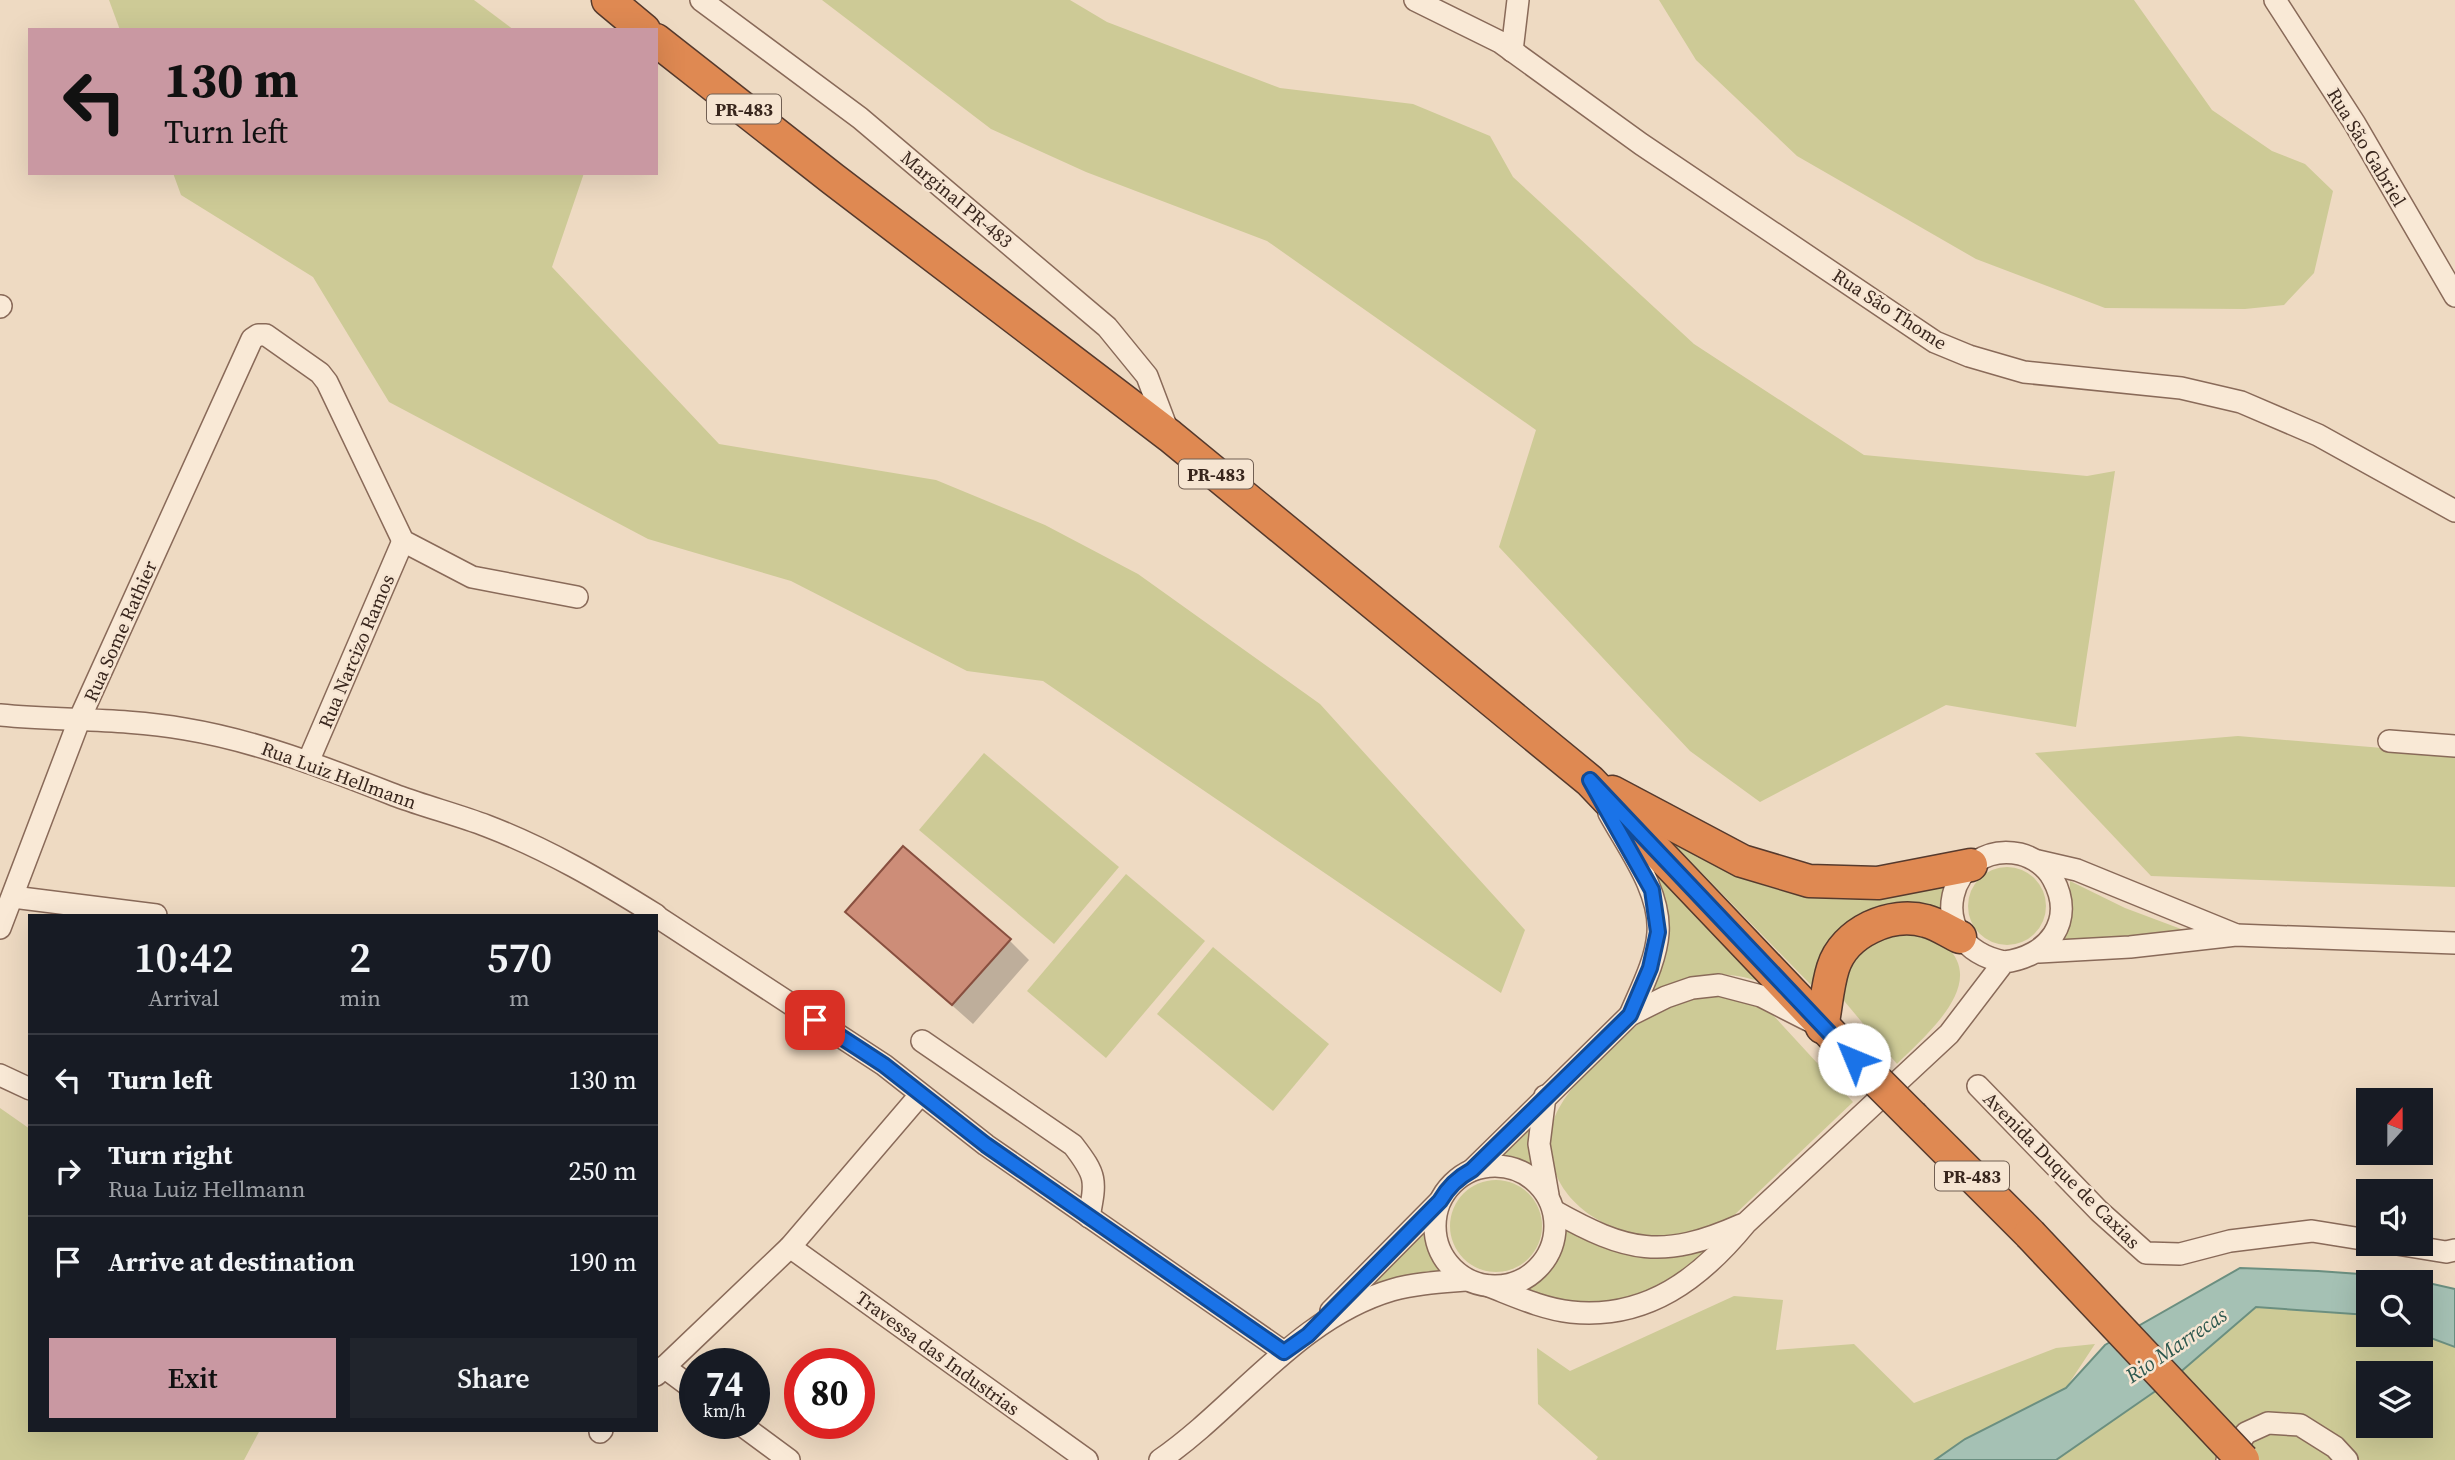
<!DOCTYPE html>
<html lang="en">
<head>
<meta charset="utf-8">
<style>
  :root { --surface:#171b24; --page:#20242c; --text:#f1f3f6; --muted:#9ea1a6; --line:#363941; --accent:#c998a2 }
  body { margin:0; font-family:"Source Serif 4",serif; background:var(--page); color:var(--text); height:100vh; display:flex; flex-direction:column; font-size:26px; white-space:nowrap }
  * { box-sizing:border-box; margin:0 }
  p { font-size:23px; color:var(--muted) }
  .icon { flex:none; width:38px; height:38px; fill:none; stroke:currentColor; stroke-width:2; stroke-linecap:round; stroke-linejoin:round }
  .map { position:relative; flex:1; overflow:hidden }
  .drawer { position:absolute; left:28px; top:914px; width:630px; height:518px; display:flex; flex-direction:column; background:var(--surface); border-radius:0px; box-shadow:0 7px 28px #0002 }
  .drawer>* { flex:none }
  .hud { position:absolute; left:28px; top:28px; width:630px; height:147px; border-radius:0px; box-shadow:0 7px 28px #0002; background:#c998a2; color:#111; overflow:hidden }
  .needle { width:46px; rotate:21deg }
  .tools { position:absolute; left:2356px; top:1088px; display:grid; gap:14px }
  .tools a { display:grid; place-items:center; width:77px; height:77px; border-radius:0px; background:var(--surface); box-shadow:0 7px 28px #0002; font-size:35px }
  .speed { position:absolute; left:679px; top:1348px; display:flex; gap:14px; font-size:35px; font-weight:700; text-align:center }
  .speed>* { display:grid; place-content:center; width:91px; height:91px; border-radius:50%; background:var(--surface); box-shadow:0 7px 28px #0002; line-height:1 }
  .speed small { font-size:18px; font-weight:400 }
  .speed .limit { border:10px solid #d22; background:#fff; color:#111 }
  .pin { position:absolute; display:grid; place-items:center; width:60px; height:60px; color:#fff; margin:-30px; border-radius:14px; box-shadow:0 4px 10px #0006 }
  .me { position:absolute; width:77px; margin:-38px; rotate:315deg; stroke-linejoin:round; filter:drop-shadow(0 0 5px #0008) }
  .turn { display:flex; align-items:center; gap:24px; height:147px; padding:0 21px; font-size:32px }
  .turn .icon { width:91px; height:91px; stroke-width:2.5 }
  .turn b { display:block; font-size:49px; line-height:60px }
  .eta { display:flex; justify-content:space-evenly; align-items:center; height:119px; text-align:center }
  .eta b { font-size:42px; font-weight:600; line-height:49px }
  .button { display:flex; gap:14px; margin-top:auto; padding:14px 21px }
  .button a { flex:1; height:80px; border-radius:0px; background:var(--accent); color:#111; font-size:28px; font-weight:600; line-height:80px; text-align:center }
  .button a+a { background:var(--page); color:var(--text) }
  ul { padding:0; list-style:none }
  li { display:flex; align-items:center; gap:21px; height:91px; padding:0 21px; border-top:2px solid var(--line) }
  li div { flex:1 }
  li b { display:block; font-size:26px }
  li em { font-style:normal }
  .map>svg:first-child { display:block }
</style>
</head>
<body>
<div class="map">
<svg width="2455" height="1460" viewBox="0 0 2455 1460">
  <rect width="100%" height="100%" fill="#eedac2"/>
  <g fill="#cdca96" fill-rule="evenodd">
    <path d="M109,0h365l40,30h-394z"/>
    <path d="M822,0h248l37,22 173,66 133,16 77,32 23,41 181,167 170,111 223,21 28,-5 -39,256 -130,-22 -186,97 -70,-51 -191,-204 37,-117 -269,-189 -181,-69 -95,-43z"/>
    <path d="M1659,0h475l78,110 60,41 33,13 28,27 -19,82 -30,32 -39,4 -140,-1 -129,-49 -179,-103 -101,-96z"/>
    <path d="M173,173h411l-32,94 167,177 217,36 109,45 93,49 182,130 205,226 -24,63 -458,-312 -76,-10 -176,-90 -143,-42 -259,-137 -76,-125 -132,-82z"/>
    <path d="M2238,736l217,18v133l-304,-11 -116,-123z"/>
    <path d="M984,753l135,114 -65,77 -135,-114z"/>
    <path d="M1667,837c59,39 130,69 202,61 26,-3 53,-12 79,-18l-5,13 -3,19 -119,49 -10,24z"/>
    <circle cx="2007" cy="906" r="39"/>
    <path d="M1652,868l110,114c-55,-17 -74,-3 -121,21l16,-39z"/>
    <path d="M1126,874l79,67 -99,117 -79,-67z"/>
    <path d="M2070,881l55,27 64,24 -130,10 11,-27z"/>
    <path d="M1917,930c9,5 21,9 29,16 43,39 -24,92 -49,118l-57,-68v-20l30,-35z"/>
    <path d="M1213,947l116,97 -56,67 -116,-97z"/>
    <path d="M1719,995l28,6 26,14 80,87 -124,118c-18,8 -37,14 -57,16 -46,6 -107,-23 -119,-71 -4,-18 -4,-40 6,-57 12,-22 34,-43 53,-60 21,-20 45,-43 75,-50 10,-2 21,-2 32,-3z"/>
    <path d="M0,1108l30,21v301h230l-16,30h-244z"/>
    <path d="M1536,1111l1,62 -22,-12 -22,-3z"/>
    <circle cx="1496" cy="1226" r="46"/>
    <path d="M1563,1222l17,12 146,5 -31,32 -75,32h-53l-51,-13c33,-9 50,-34 47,-68z"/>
    <path d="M1426,1226l5,25 14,20 -20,4 -69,20z"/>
    <path d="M1734,1296l49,4 -7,50 78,-6 60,59 142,-55 39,-4 -29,44 -101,51 -30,21h-339l2,-3 -60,-53 -1,-56 33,23z"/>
    <path d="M2256,1307l112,8v20l52,-1 35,13v113h-399l114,-79zM2368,1374h52v52h-52z"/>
  </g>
  <path fill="#a5c1b4" stroke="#6b8f80" stroke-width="2" d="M2240,1268l78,3 84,6 53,12v58l-35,-13v-51h-52v32l-112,-8 -86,74 -114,79h-121l30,-21 101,-51 39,-43z"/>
  <path fill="#0003" d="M847,912l162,28 20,20 -56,64z"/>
  <path fill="#cd8d78" stroke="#884f3f" stroke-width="2" d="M903,846l108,93 -59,66 -107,-93z"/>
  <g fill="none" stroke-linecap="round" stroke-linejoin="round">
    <defs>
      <g id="minor">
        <path d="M701,0l159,118 247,209 40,49 22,58"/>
        <path d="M1415,0l85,42 141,102 294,198 34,14 55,16 157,16 60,14 77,33 137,76"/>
        <path d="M2275,0l80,124 100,172"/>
        <path d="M1512,51l6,-51"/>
        <path d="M0,307l1,-1"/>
        <path d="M0,715c62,6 124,3 185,14 73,12 143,40 212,67 30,11 61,19 90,30 60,23 115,55 169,89"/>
        <path d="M2389,741l66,5"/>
        <path d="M308,762l95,-221"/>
        <path d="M1609,813c19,35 52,78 49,120 -2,28 -17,56 -28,82"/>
        <path d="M2038,861l39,9 157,64"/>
        <path d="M13,897l143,18"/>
        <path d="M656,916l228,149 102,80 298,207"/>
        <path d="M0,928l80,-210 172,-379 6,-4h8l54,38 7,9 76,159 69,36 105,20"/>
        <path d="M2039,952l91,-5 106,-12 219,8"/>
        <path d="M922,1041l151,104c24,31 23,35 16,72"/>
        <path d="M0,1075l30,14"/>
        <path d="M1978,1086l121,125 47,42 34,1 50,-13 82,-10 56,9"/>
        <path d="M1545,1096l-6,48 9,51"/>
        <circle cx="1495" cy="1226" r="60"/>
        <path d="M1472,1170l158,-155 36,-18 26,-9 27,-3 42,11 47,24"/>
        <path d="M1554,1211c73,41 108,49 187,14"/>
        <path d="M2397,1244l49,8 9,-2"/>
        <path d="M790,1247l297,213"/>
        <path d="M1489,1286c26,10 54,23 82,26 76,8 130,-34 175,-89l203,-189 55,-72c44,-5 72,-41 49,-83 -6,-12 -20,-22 -33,-25 -71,-15 -102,90 -16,108"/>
        <path d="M1331,1311l108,-109"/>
        <path d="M664,1367l31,23"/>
        <path d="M656,1375l134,-128 130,-152"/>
        <path d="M739,1423l50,37"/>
        <path d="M600,1432l2,-2"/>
        <path d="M1160,1460c78,-54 137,-142 232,-170 25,-7 50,-8 75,-10"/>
        <path d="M2227,1460l19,-27 22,-10 32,2 35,22 12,13"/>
      </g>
      <g id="highway">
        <path d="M608,0l36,30"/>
        <path d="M656,40l177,139 337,257 420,345 265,278"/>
        <path d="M1612,792l130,69 67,20 69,2 93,-18"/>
        <path d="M1822,1027c4,-19 5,-40 11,-59 11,-36 58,-57 93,-47 12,3 23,11 34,16"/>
        <path d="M1914,1118l116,116"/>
      </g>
    </defs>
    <use href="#minor" stroke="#896a59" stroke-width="24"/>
    <use href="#highway" stroke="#563a2d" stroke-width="35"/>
    <use href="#minor" stroke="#f9e9d6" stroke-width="21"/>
    <use href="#highway" stroke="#df8952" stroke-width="32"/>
    <defs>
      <g id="highway-bridge">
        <path d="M1855,1059l59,59"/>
        <path d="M2030,1234l213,226"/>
      </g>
    </defs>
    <use href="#highway-bridge" stroke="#563a2d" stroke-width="35" stroke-linecap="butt"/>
    <use href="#highway-bridge" stroke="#df8952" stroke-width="32"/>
  </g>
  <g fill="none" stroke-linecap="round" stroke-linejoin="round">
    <defs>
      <path id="route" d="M815,1020l69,45 102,80 298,207 24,-17 132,-134c8,-14 17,-23 32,-31l158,-155 20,-47 8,-36 -6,-42 -62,-110 264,279"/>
    </defs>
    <use href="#route" stroke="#114b97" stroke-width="18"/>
    <use href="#route" stroke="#1a73e8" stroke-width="12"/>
  </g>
  <g text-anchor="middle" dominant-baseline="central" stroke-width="5" stroke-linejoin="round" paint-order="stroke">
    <g fill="#f6e5d2" stroke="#715f53" stroke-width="2">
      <rect x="707" y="94.5" width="74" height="29" rx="5"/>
      <rect x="1179" y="459.5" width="74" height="29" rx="5"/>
      <rect x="1935" y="1161.5" width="74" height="29" rx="5"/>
    </g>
    <g font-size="18" font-weight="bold" fill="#38261d">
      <text x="744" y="109">PR-483</text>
      <text x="1216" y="474">PR-483</text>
      <text x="1972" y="1176">PR-483</text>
    </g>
    <g font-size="19" fill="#38261d" stroke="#f6e5d2">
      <text transform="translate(2367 147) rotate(59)">Rua São Gabriel</text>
      <text transform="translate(957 199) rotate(40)">Marginal PR-483</text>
      <text transform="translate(1890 309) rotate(33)">Rua São Thome</text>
      <text transform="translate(120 631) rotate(-66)">Rua Some Rathier</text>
      <text transform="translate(356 651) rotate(-67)">Rua Narcizo Ramos</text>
      <text transform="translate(339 775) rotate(20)">Rua Luiz Hellmann</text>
      <text transform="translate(2062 1170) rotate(45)">Avenida Duque de Caxias</text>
      <text transform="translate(938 1353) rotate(36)">Travessa das Industrias</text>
    </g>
    <g font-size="21" font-style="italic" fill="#2d584e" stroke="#f6e5d2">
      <text transform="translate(2176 1345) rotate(-34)">Rio Marrecas</text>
    </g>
  </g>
</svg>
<div class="tools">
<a><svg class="needle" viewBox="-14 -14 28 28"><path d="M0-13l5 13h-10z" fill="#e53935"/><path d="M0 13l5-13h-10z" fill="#9ea1a6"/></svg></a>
<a><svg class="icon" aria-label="sound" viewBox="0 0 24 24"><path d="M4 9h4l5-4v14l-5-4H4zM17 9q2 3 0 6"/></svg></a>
<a><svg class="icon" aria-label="search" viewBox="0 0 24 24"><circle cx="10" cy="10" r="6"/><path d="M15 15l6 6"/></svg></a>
<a><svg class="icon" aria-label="layers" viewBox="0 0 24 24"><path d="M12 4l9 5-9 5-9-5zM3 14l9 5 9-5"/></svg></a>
</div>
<div class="speed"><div>74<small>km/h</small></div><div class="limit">80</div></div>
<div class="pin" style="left:815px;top:1020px;background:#d93025"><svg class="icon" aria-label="arrive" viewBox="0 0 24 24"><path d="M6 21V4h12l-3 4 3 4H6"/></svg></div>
<svg class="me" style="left:1854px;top:1059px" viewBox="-20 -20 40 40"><circle r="19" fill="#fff"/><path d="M0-13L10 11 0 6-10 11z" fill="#1a73e8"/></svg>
<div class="hud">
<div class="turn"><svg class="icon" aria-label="left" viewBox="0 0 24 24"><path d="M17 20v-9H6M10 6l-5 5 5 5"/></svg><div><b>130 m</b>Turn left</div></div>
</div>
<section class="drawer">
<div class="eta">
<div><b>10:42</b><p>Arrival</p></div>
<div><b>2</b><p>min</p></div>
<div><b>570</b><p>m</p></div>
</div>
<ul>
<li><svg class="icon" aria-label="left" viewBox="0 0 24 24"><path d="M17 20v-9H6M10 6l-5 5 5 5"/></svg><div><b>Turn left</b></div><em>130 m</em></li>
<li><svg class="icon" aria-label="right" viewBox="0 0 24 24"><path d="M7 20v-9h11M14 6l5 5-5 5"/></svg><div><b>Turn right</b><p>Rua Luiz Hellmann</p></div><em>250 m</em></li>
<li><svg class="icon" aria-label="arrive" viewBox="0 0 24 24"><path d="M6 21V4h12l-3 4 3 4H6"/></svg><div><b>Arrive at destination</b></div><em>190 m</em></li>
</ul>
<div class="button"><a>Exit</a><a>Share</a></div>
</section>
</div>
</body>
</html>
